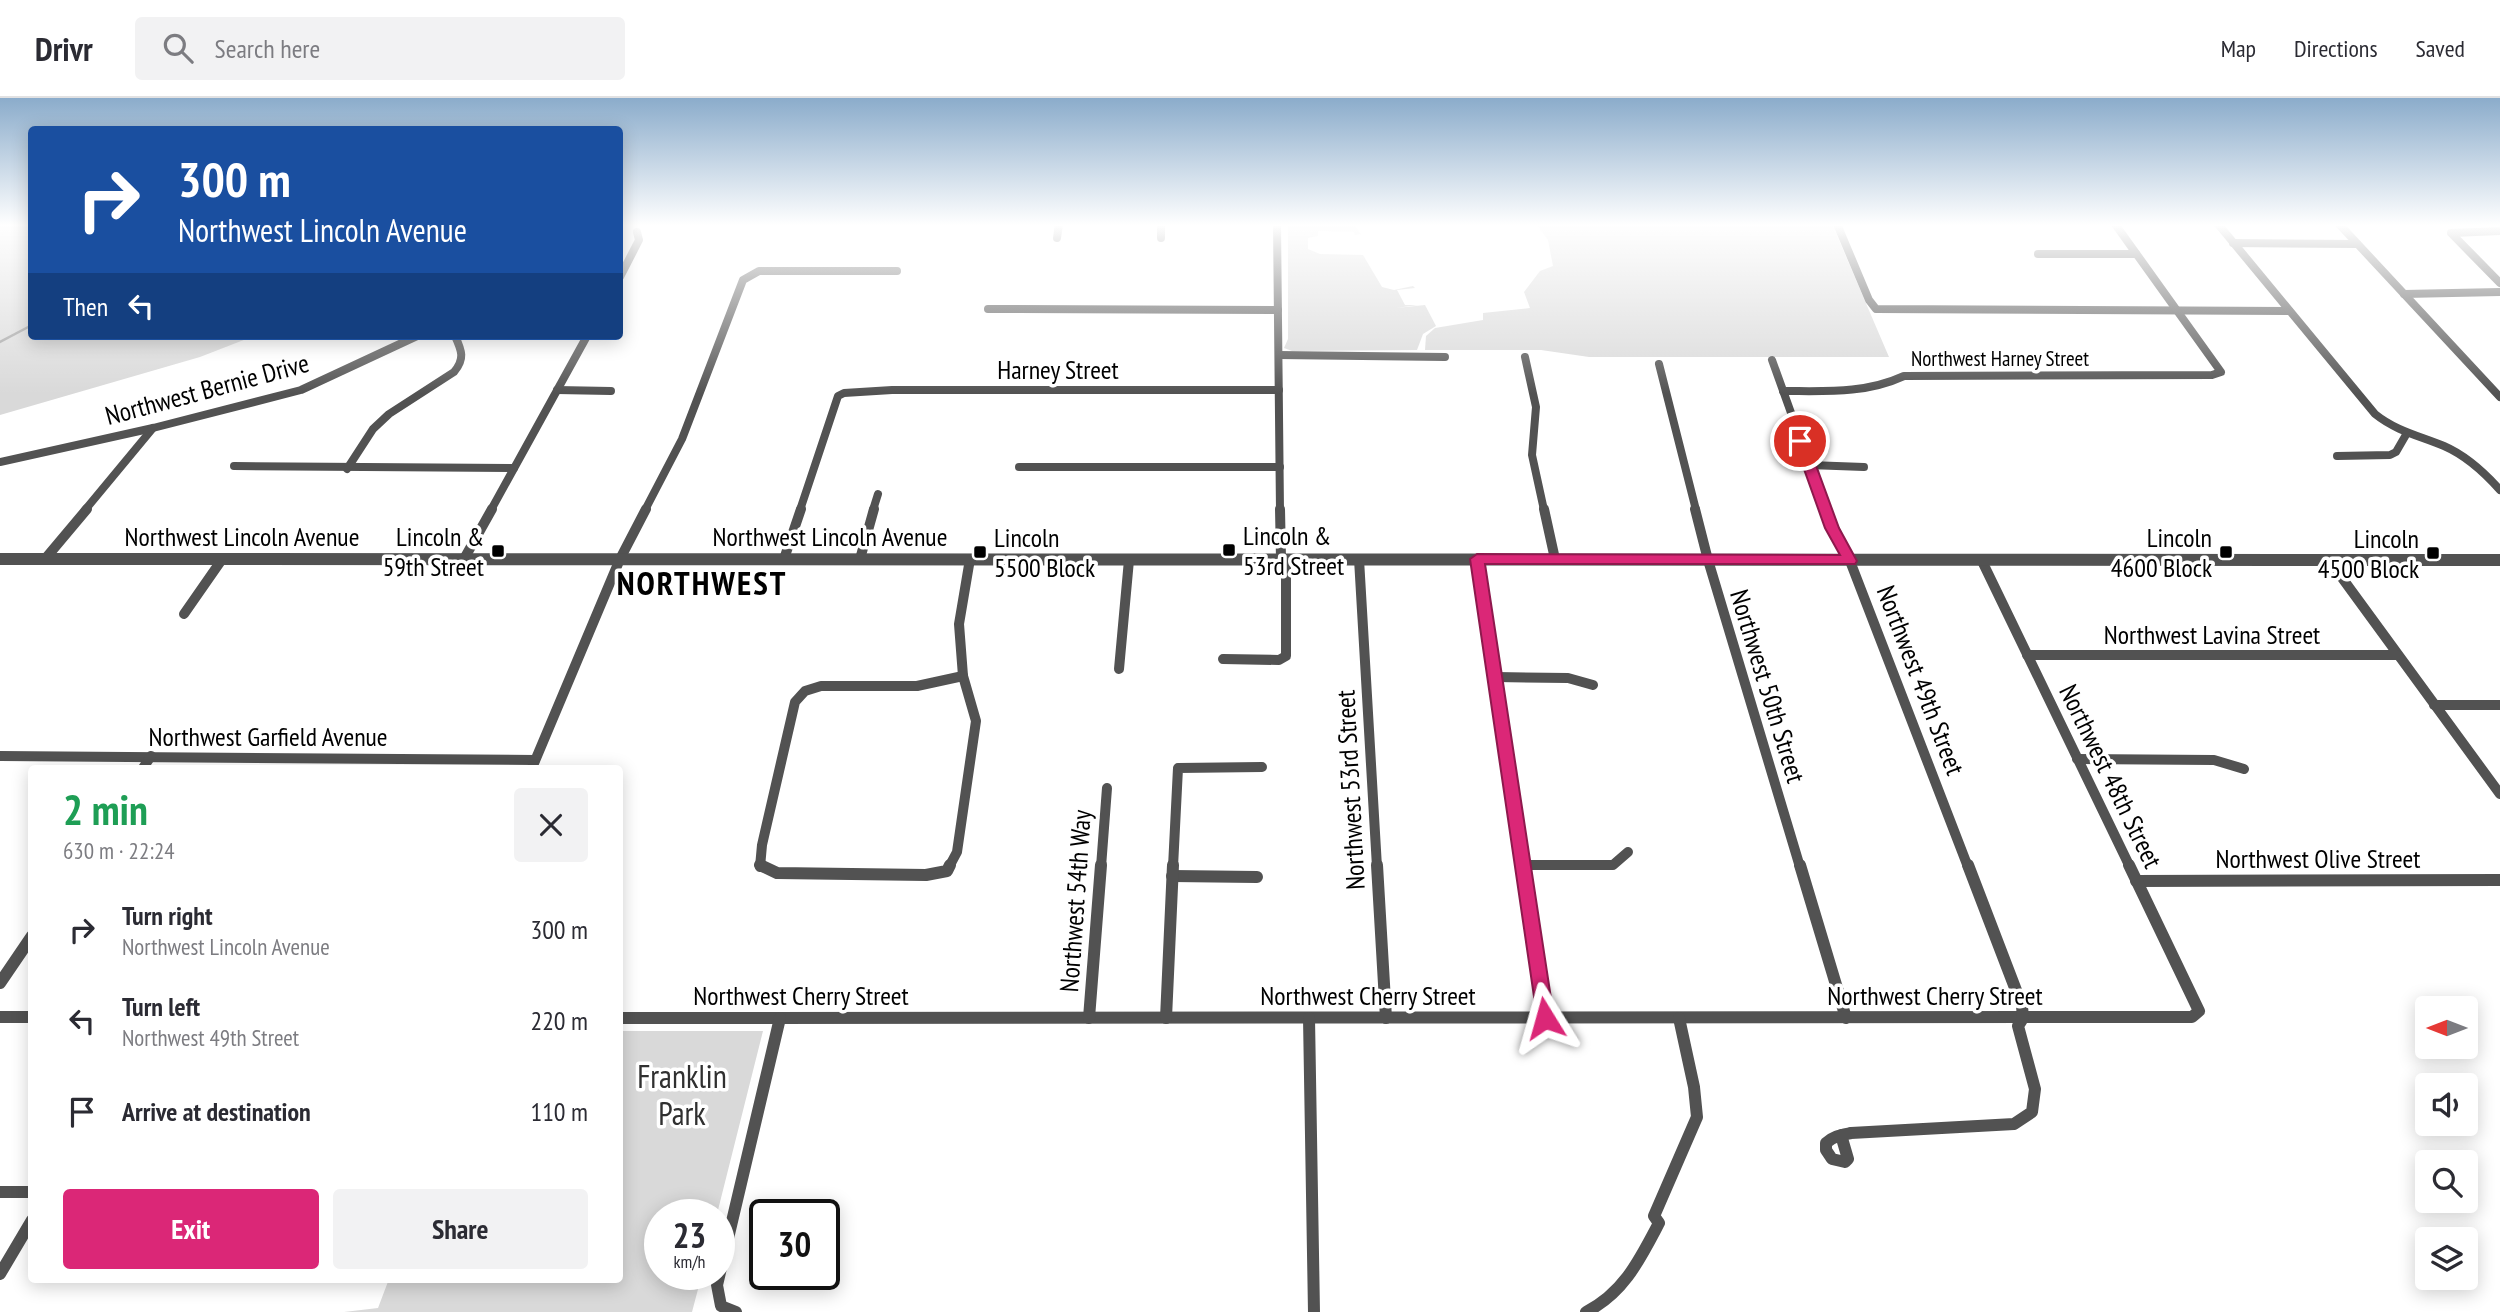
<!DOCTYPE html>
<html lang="en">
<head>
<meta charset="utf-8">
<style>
  :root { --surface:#fff; --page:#f2f2f3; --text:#2b2b33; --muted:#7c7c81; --line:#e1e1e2; --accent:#db2777 }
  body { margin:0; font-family:"PT Sans Narrow",sans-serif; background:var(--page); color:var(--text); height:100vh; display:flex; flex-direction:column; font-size:26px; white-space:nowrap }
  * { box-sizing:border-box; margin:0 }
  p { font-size:23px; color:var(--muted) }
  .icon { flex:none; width:38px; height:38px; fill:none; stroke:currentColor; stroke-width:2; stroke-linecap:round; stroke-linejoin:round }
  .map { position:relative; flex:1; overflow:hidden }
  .drawer { position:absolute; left:28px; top:667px; width:595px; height:518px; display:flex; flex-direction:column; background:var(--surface); border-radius:7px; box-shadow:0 4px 18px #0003 }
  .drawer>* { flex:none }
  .hud { position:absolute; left:28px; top:28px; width:595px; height:214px; border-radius:7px; box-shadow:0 4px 18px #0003; background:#1a4fa0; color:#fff; overflow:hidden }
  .needle { width:46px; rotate:270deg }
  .tools { position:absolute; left:2415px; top:898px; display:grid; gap:14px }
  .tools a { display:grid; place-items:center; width:63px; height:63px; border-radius:7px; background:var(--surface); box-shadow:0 4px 18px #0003; font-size:35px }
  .speed { position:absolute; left:644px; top:1101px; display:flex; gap:14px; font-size:35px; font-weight:700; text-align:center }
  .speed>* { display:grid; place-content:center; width:91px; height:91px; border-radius:50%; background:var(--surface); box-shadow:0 4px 18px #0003; line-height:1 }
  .speed small { font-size:18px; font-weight:400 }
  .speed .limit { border:4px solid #111; border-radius:10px; background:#fff; color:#111 }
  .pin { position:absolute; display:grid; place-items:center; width:60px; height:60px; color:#fff; margin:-30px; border:4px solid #fff; border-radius:50%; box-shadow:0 2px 7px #0007 }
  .me { position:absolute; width:77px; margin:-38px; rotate:352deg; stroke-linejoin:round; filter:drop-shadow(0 0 5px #0008) }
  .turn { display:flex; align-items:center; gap:24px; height:147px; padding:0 35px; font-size:32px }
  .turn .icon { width:91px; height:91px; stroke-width:2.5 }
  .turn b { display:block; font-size:49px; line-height:60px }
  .then { display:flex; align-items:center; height:66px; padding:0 35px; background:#0003; gap:14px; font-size:26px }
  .round { display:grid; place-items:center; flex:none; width:74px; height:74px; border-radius:7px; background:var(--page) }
  .headline { display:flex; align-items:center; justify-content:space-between; height:119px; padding:0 35px }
  h1 { font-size:42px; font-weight:700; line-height:52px; color:#1e9e55 }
  .action { display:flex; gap:14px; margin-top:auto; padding:14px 35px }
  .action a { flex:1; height:80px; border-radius:7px; background:var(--accent); color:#fff; font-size:28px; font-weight:700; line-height:80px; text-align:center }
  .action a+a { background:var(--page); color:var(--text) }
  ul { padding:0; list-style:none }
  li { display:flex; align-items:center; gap:21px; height:91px; padding:0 35px }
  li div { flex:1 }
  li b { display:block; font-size:26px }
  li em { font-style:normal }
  header { display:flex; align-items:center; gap:42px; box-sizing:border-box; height:98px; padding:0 35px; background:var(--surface); border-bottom:2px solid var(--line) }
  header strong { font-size:33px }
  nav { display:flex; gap:38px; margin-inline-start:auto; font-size:24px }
  .search { width:490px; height:63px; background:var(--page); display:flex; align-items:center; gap:18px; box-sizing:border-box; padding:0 24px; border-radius:7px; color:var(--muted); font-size:26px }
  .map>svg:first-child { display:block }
</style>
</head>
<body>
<header>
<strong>Drivr</strong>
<div class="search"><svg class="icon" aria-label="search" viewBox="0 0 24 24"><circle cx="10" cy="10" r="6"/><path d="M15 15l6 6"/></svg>Search here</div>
<nav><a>Map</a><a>Directions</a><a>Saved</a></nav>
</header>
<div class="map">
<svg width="2500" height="1214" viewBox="0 0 2500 1214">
  <rect width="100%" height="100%" fill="#fff"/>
  <g fill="#d9d9d9">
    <path d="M0,126h31l1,112h222l-54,21 -200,58z"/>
    <path d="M1288,126h66l7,10 -6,1 -1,-3 -36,-1v5l-10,2v11l12,5 43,1 19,32 12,3 19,-4 2,2 -18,2 8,15h13l-22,3 29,-3 11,21 -13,8 -6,16 -125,1 -8,-3 4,-9z"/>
    <path d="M1536,126h296l57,133h-300l-48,-7h-116l1,-14 9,-8 48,-8v-7l47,-5 -6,-16 16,-21 13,-5 -5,-26z"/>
    <path d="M620,933h143l-46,183h-57v60h42l-10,38h-348l34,-4 11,-29h231z"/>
  </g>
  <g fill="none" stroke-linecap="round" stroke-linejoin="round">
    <path stroke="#a0a0a0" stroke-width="2.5" d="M0,244l32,-17"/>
    <g stroke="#525252" stroke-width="8">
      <path d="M1161,126v14"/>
      <path d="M1277,126l3,286"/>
      <path d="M1837,126l32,76 7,9 413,2"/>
      <path d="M2218,126l157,190c21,17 45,22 69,32 23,10 40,26 56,44"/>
      <path d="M2339,126l161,173"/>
      <path d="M2500,133l-49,2 49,50"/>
      <path d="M1057,140l2,-14"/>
      <path d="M2233,145l124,1"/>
      <path d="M2038,156h98"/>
      <path d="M620,179l19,-37 -2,-8"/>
      <path d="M2404,196l96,-2"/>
      <path d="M988,211l290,1"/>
      <path d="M1279,257l166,2"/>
      <path d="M1525,259l11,50 -4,48 12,55"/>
      <path d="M1772,262l54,150"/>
      <path d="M1659,266l37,146"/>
      <path d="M557,292l54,1"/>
      <path d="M1783,293c42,0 82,3 121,-15l308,-1 9,-3 -106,-148"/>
      <path d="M2337,358l53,-1 6,-3 11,-19"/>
      <path d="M0,364l153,-34 148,-38 116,-54"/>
      <path d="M1809,367l55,2"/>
      <path d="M234,368l280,2"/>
      <path d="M1019,369h261"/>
      <path d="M347,371l26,-40 16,-15 65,-42c11,-13 8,-21 1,-36"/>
      <path d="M85,412l68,-82"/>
      <path d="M491,412l96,-174"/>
      <path d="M645,412l37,-71 61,-159 16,-9h138"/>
      <path d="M800,412l38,-114 6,-3 48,-3h387"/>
      <path d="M873,412l5,-16"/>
    </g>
    <g stroke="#525252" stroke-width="10">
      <path d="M1280,411l1,50"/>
      <path d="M1544,411l11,50"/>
      <path d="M1695,411l13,51 92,307"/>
      <path d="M1825,411l25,52 118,306"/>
      <path d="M45,461l42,-50"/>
      <path d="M464,461l28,-50"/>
      <path d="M784,461l17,-50"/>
      <path d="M860,461l14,-50"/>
      <path d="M1359,461l18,308"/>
      <path d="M1477,461l46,308"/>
      <path d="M2329,462l171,234"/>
      <path d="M1982,463l148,306"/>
      <path d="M184,516l39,-56"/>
      <path d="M2027,557h370"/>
      <path d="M1223,561l56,1 7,-4v-97"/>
      <path d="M1119,571l10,-109"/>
      <path d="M963,578l-4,-52 11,-65"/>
      <path d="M1496,579l72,1 25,7"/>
      <path d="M2434,607h66"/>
      <path d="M0,658l535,4"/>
      <path d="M2077,661l137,1 30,9"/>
      <path d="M143,670l8,-12"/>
      <path d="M532,670l88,-209 26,-50"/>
      <path d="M1522,767h91l15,-13"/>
      <path d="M760,769l2,-22 33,-143 10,-11 16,-5h96l46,-10 13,45 -19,131 -8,15"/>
      <path d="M1101,769l6,-79"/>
      <path d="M1173,769l5,-99 84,-1"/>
    </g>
    <g stroke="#525252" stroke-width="12">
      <path d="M760,767l17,8 149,2 21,-4 3,-6"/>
      <path d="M1377,767l9,153"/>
      <path d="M1522,767l23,153"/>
      <path d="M1800,767l46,153"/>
      <path d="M1172,778l85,1"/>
      <path d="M2136,783l364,-1"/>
      <path d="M0,885l32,-47"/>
      <path d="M0,919h32"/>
      <path d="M620,920l1572,-1 7,-6 -70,-146"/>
      <path d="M1089,920l12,-153"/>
      <path d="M1166,920l7,-153"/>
      <path d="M1309,920l5,294"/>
      <path d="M1841,1037l7,24 -3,3 -13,-3 -6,-9v-7c7,-7 15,-8 25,-10l163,-9 18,-12 3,-23 -17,-63 5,-8 -1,-12 -54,-141"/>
      <path d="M0,1094h32"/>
      <path d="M0,1176l32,-54"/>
      <path d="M736,1214l-15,-6 -4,-21 63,-267"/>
      <path d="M1586,1214c38,-19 54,-53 73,-89l-5,-7 43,-99 -3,-30 -15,-69"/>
    </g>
    <path stroke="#525252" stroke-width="12" d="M0,461l2500,1"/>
  </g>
  <linearGradient id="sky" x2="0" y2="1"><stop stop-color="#8baccb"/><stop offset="0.43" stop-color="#fff"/><stop offset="1" stop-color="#fff" stop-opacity="0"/></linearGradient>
  <rect width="2500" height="296" fill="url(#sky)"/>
  <path fill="#db2777" stroke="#8e194d" stroke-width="2" d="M1800,338l7,5 32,87 18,33 -2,3h-370l69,454 -3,6 -6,3 -7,-3 -68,-465 7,-5 363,1 -15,-27 -31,-87z"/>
  <g fill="#000" stroke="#fff" stroke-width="2.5">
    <rect x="1222" y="445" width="14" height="14" rx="3.5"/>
    <rect x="491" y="446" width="14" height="14" rx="3.5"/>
    <rect x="973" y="447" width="14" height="14" rx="3.5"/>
    <rect x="2219" y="447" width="14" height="14" rx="3.5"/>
    <rect x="2426" y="448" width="14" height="14" rx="3.5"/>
  </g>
  <g text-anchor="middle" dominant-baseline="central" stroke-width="7" stroke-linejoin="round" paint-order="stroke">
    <g font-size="21" fill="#000" stroke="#fff">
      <text x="2000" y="260">Northwest Harney Street</text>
    </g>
    <g font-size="26" fill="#000" stroke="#fff">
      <text x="1058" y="271">Harney Street</text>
      <text transform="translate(207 291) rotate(-15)">Northwest Bernie Drive</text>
      <text x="242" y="438">Northwest Lincoln Avenue</text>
      <text x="830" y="438">Northwest Lincoln Avenue</text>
      <text x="2212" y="536">Northwest Lavina Street</text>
      <text transform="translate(1921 582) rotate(69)">Northwest 49th Street</text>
      <text transform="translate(1768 588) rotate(73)">Northwest 50th Street</text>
      <text x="268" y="638">Northwest Garfield Avenue</text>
      <text transform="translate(2111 678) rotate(64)">Northwest 48th Street</text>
      <text transform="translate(1350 692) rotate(-93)">Northwest 53rd Street</text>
      <text x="2318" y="760">Northwest Olive Street</text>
      <text transform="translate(1075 803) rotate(-86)">Northwest 54th Way</text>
      <text x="801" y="897">Northwest Cherry Street</text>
      <text x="1368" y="897">Northwest Cherry Street</text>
      <text x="1935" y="897">Northwest Cherry Street</text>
    </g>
    <g font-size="26" fill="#000" stroke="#fff" text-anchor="end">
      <text x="1243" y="437" text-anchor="start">Lincoln &amp;<tspan x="1243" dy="30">53rd Street</tspan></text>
      <text x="484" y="438">Lincoln &amp;<tspan x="484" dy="30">59th Street</tspan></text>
      <text x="994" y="439" text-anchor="start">Lincoln<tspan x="994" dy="30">5500 Block</tspan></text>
      <text x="2212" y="439">Lincoln<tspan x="2212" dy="30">4600 Block</tspan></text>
      <text x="2419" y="440">Lincoln<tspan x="2419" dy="30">4500 Block</tspan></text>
    </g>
    <g font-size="32" fill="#303030" stroke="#fff">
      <text x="682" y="978">Franklin<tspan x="682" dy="37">Park</tspan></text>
    </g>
    <g font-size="33" font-weight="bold" letter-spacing="2" fill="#000" stroke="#fff">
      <text x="702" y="484">NORTHWEST</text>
    </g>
  </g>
</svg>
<div class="tools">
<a><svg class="needle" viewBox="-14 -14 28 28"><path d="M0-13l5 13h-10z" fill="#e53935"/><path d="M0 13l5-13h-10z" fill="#7c7c81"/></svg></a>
<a><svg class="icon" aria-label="sound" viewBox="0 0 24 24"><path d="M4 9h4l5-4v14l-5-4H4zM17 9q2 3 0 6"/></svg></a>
<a><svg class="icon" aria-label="search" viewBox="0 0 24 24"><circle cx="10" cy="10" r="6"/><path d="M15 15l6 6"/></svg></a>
<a><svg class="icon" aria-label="layers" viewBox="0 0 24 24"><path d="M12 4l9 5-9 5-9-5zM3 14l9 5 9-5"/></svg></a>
</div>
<div class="speed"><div>23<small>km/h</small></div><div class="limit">30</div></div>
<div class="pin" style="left:1800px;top:343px;background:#d93025"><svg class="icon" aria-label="arrive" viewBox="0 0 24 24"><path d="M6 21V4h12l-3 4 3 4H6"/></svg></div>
<svg class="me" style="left:1545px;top:920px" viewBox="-20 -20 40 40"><path d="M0-17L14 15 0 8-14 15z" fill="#db2777" stroke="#fff" stroke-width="4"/></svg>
<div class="hud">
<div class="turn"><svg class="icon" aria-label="right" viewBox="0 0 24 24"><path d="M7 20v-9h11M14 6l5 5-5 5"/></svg><div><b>300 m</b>Northwest Lincoln Avenue</div></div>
<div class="then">Then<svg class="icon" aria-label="left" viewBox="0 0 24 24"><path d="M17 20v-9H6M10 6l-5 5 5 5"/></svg></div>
</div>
<section class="drawer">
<div class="headline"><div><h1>2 min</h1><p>630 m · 22:24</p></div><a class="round"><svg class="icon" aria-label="close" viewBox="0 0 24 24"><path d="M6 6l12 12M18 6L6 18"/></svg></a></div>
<ul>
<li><svg class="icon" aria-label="right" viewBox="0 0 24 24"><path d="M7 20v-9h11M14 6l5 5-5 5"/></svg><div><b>Turn right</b><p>Northwest Lincoln Avenue</p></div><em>300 m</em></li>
<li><svg class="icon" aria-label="left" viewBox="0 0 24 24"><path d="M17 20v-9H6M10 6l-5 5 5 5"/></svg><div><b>Turn left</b><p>Northwest 49th Street</p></div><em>220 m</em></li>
<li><svg class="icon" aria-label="arrive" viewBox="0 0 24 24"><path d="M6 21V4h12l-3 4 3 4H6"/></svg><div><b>Arrive at destination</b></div><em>110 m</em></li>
</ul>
<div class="action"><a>Exit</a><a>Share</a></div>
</section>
</div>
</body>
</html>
